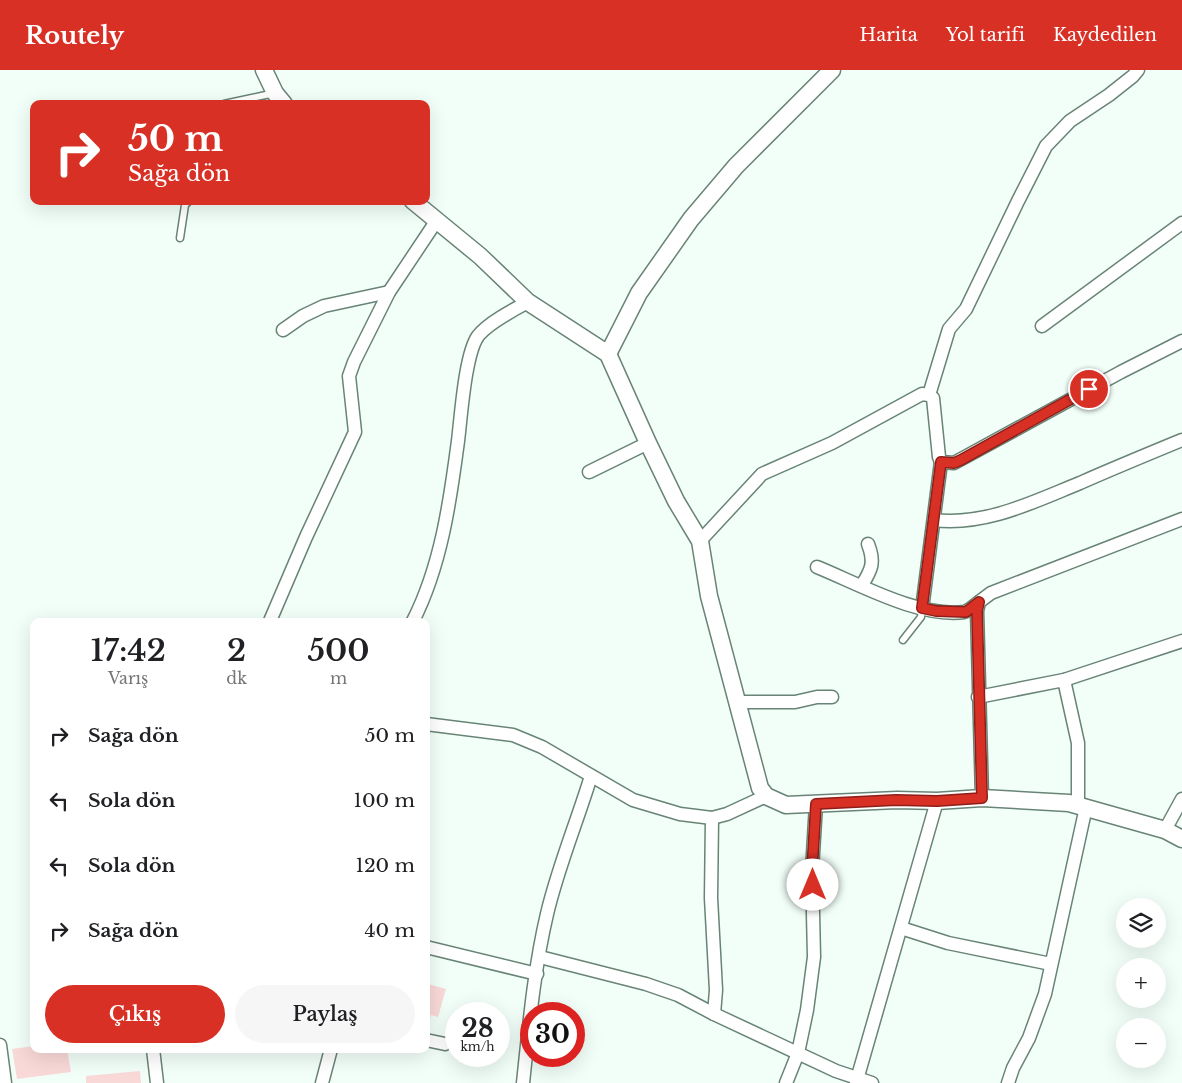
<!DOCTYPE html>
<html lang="tr">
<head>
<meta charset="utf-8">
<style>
  :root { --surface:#fff; --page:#f6f6f6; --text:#202124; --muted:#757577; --accent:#d93025 }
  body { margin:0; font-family:"Libre Baskerville",serif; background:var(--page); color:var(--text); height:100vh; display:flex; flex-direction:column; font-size:19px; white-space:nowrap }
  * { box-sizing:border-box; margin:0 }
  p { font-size:16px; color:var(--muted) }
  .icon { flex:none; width:28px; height:28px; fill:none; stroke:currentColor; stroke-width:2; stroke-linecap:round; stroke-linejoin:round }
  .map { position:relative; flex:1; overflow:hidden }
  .details { position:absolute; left:30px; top:548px; width:400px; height:435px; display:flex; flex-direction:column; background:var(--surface); border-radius:10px; box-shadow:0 5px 20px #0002 }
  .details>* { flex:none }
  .top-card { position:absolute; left:30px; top:30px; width:400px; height:105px; border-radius:10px; box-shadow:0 5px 20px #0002; background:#d93025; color:#fff; overflow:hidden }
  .tools { position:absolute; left:1116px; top:828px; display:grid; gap:10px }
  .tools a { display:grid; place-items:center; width:50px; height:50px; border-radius:50%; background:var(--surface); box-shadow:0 5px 20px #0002; font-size:25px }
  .speed { position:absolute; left:445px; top:932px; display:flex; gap:10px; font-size:25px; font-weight:700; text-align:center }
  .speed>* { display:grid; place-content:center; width:65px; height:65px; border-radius:50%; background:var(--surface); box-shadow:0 5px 20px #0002; line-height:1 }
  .speed small { font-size:12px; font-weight:400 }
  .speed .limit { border:8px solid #d22; background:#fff; color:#111 }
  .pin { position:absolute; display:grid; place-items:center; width:42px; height:42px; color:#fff; margin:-21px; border:2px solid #fff; border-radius:50%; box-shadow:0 1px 5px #0007 }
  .me { position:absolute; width:55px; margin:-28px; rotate:0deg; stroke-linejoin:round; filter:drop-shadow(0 0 4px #0008) }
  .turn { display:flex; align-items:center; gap:18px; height:105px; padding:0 15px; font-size:22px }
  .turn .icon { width:65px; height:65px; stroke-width:2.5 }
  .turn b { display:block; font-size:35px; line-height:42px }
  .eta { display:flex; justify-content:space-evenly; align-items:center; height:85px; text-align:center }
  .eta b { font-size:30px; font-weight:600; line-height:35px }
  .primary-button { display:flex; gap:10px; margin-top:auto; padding:10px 15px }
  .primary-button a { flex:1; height:58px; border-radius:30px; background:var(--accent); color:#fff; font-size:20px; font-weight:600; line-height:58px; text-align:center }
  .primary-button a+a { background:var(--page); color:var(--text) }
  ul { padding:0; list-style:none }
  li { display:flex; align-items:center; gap:15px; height:65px; padding:0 15px }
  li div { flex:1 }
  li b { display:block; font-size:19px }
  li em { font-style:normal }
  header { display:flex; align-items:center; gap:30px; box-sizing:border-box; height:70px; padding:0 25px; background:var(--accent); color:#fff }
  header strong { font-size:24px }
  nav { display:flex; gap:28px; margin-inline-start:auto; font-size:18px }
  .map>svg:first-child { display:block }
</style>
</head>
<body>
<header>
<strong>Routely</strong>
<nav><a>Harita</a><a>Yol tarifi</a><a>Kaydedilen</a></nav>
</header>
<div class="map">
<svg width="1182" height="1013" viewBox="0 0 1182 1013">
  <rect width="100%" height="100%" fill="#f2fff8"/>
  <g fill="#f9d9d8">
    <path d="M428,914l18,5 -8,28 -7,-2 -1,5 -4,-1v-29z"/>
    <path d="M34,976v3h33l4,23 -54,7 -5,-30z"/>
    <path d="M140,1001l1,12h-55v-7z"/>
  </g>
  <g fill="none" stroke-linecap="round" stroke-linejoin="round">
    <defs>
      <g id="service">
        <path d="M224,34l51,-11"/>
        <path d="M180,168l5,-33 4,-4"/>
        <path d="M903,570l18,-23 1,-8"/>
      </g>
      <g id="minor">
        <path d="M1042,256l140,-103"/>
        <path d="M283,260l20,-14 21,-10 65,-14"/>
        <path d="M929,325l20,-66 17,-20 52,-108 28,-55 24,-25 39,-26 24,-19 5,-6"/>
        <path d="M589,402l59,-29"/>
        <path d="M934,450c52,6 99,-18 146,-37 34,-15 68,-29 102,-43"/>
        <path d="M700,471l62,-67 70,-31 90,-49 7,1 4,3 6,59 2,5 13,1 167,-91 61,-31"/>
        <path d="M817,497c42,17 102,51 147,45 5,-1 11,-7 15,-10"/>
        <path d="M862,515c10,-16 13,-23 6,-41"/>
        <path d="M922,539l19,-147"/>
        <path d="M270,551l36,-84 49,-105 -6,-56 5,-14 35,-70 48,-72"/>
        <path d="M413,551c28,-55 37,-119 45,-180 3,-24 7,-87 20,-105 10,-13 35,-26 50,-34"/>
        <path d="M1064,610l14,63v62"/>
        <path d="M978,627l86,-17 118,-39"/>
        <path d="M737,632h58l22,-5h15"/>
        <path d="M426,654l87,11 29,12 91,53 47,14 32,4 15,-4 39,-18"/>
        <path d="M982,728l-5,-187 2,-9 12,-9 191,-74"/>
        <path d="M712,748l-1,80 5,92 -2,24"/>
        <path d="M1165,760l17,-31"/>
        <path d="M901,858l47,15 103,21"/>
        <path d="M426,877l111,27"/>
        <path d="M540,887l106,27 32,11 36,19 122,57 36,12"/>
        <path d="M426,970l19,4"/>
        <path d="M0,975l5,38"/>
        <path d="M153,979l4,34"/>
        <path d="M322,1013l9,-34"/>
        <path d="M523,1013c6,-56 11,-114 24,-169 11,-47 30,-92 44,-138"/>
        <path d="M786,1013l12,-30 9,-43 7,-53 -2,-87 4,-66"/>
        <path d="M856,1013l81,-282"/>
        <path d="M1008,1013l5,-15 16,-30 16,-44 41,-187"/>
      </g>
      <g id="tertiary">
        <path d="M264,0l11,23 9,11"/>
        <path d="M413,131l67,55 48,46 80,52 40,89 28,58 24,40 9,55 51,192 6,8 20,9 111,-5 40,1 45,-3 87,5 96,27 17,9"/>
        <path d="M608,284l31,-61 52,-74 45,-53 96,-96"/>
      </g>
    </defs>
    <use href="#service" stroke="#688476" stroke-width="9"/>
    <use href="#minor" stroke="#688476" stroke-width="15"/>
    <use href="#tertiary" stroke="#688476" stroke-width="19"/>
    <use href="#service" stroke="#fff" stroke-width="6"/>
    <use href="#minor" stroke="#fff" stroke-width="12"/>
    <use href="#tertiary" stroke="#fff" stroke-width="16"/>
  </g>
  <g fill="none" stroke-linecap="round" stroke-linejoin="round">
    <defs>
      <path id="route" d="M813,815l-1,-15 4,-66 80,-4 41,1 45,-3 -5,-187 2,-9 -13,10 -30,-1 -14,-3 19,-146 13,1 7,-3 128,-71"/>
    </defs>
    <use href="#route" stroke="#8d1f18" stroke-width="12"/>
    <use href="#route" stroke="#d93025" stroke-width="9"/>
  </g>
</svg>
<div class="tools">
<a><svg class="icon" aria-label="layers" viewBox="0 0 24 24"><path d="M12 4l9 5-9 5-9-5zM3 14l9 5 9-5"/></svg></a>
<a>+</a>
<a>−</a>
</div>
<div class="speed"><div>28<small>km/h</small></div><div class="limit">30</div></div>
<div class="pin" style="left:1089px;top:319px;background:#d93025"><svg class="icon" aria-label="arrive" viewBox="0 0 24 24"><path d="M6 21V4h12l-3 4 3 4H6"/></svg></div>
<svg class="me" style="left:813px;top:815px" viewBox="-20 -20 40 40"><circle r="19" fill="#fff"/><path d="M0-13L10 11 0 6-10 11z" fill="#d93025"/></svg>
<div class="top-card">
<div class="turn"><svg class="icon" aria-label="right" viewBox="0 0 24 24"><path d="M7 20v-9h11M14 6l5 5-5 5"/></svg><div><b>50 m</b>Sağa dön</div></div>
</div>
<section class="details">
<div class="eta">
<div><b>17:42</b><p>Varış</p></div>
<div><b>2</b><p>dk</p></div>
<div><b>500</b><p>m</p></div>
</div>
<ul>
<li><svg class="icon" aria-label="right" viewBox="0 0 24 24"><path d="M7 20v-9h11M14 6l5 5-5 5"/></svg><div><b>Sağa dön</b></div><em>50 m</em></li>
<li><svg class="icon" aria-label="left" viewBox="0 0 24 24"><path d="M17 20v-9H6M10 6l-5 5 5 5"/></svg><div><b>Sola dön</b></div><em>100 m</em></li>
<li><svg class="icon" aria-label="left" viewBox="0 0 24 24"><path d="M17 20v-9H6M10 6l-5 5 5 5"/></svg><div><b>Sola dön</b></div><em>120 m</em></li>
<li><svg class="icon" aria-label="right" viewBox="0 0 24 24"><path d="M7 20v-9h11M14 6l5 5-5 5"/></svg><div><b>Sağa dön</b></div><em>40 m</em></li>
</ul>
<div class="primary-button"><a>Çıkış</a><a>Paylaş</a></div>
</section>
</div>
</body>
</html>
